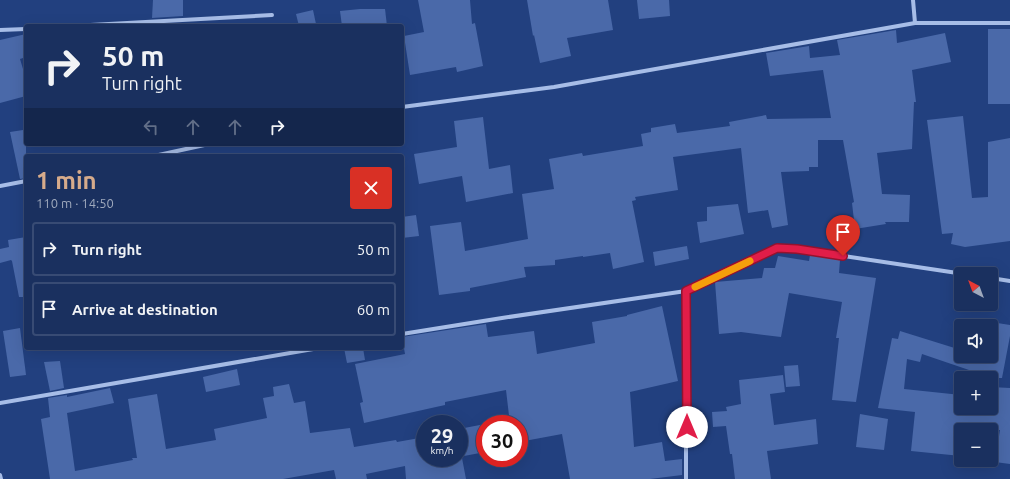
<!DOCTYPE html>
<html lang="en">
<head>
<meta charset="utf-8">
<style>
  :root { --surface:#1a305f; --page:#273c68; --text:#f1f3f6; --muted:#9fa9bd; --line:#384b74; --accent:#d6ab8b }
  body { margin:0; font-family:Ubuntu,sans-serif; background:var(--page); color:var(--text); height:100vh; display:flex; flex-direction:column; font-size:15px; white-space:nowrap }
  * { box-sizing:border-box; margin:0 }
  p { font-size:13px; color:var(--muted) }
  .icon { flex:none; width:22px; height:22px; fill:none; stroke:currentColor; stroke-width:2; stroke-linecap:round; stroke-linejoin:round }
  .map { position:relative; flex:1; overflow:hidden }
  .panel { position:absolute; left:24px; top:154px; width:380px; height:196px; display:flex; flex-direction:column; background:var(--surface); border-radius:4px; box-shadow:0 4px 16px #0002,0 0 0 1px var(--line) }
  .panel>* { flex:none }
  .banner { position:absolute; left:24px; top:24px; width:380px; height:122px; border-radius:4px; box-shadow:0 4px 16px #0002,0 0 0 1px var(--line); background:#1a305f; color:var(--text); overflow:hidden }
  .needle { width:26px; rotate:319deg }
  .fabs { position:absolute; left:954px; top:267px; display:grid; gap:8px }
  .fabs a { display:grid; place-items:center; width:44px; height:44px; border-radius:4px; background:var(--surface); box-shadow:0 4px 16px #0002,0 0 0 1px var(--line); font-size:20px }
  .speed { position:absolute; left:416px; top:415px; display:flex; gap:8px; font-size:20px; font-weight:700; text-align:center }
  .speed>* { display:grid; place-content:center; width:52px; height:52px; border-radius:50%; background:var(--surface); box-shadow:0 4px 16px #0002,0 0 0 1px var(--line); line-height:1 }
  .speed small { font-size:10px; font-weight:400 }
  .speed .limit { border:6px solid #d22; background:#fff; color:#111 }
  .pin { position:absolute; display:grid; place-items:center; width:34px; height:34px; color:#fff; margin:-41px -17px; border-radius:50% 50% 50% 0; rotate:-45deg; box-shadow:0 0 4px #0007 }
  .pin .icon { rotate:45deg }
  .me { position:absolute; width:44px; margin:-22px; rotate:0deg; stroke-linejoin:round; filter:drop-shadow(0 0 3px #0008) }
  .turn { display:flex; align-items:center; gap:14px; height:84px; padding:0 12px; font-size:18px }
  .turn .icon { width:52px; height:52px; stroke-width:2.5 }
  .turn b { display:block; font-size:28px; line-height:34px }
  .lanes { display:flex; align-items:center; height:38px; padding:0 12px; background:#0003; justify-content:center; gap:20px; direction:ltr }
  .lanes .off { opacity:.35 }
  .round { display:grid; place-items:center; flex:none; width:42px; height:42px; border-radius:4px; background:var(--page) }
  .headline { display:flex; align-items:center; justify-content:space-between; height:68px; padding:0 12px }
  h1 { font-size:24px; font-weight:700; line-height:30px; color:var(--accent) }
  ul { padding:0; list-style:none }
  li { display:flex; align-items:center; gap:12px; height:54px; margin:0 8px 6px; padding:0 4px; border:2px solid var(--line); border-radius:4px }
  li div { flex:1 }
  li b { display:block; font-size:15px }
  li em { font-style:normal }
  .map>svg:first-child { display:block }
</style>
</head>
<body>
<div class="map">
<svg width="1010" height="479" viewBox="0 0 1010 479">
  <rect width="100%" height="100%" fill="#22407f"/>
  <g fill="#4a69a9">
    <path d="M153,0h30v16l-31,2z"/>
    <path d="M418,0h52l2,24 3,-1 8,43 -26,6 -1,-5 -46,8 -6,-39 20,-4z"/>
    <path d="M527,0h81l5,30 -46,8 4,18 -31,7 -6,-28 -1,1z"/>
    <path d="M637,0h32l1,16 -31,3z"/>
    <path d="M360,9h25l2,17h-45l-2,-15z"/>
    <path d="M313,10l3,14 -17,2 -3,-12z"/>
    <path d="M183,23l1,3h-33v-1z"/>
    <rect x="988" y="29" width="22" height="75"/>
    <path d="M896,30l1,13 48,-10 6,29 -39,8 4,32h-2l-2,47 -35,4 5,41 28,1 -1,27h-24l1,2 -31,5 -3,-26 2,-1 -11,-62h-25v27h-9v4l-28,1 7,53 -16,3 -4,-18 -20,3 -7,-65 -68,9 5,33 -43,7 1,3 -4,1 12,61 -31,7 -3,-16 -27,4v-1l-28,4v5l-31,2 2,10 -56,11v3l-31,4 -9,-69 31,-4 4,29 63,-12 -6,-45 32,-5 -5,-30 33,-6 1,3 60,-10 -2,-12 10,-2v-4l24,-4 2,9 53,-7 -1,-4 37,-7 1,4 64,-1 -8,-48 -53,6 -4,-23 43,-7 1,12 30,-3 -3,-15z"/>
    <path d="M26,34v23l-6,2 6,20v17l-26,7v-63z"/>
    <path d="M963,116l9,82 16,-1v-55l22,-4v103l-45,6 -14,-3 2,-11 -11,1 -15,-114z"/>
    <path d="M483,117l6,52 21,-4 3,28 -47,9 -4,-26 -43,8 -5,-30 43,-7 -3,-26z"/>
    <path d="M23,130l3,12v36l-6,1 -10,-47z"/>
    <path d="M738,204l6,30 -44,9 -3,-21 10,-1v-14z"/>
    <path d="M416,215l3,21 -17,2v-21z"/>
    <path d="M26,237v60h-7l-7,-36 -1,-1 -11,3v-14l9,-2 -1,-7z"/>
    <path d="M687,246l2,13 -34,7 -2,-14z"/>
    <path d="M810,255l30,5 -1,13 37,5 -20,124 -24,-2 7,-62h-3l6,-36 -53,-9 -8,44 -40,-5 -22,2 -4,-52 47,-4 2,-10h11l3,-12 31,5z"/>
    <path d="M662,306l16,75 -48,11 4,55 28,-5 3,19 17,-2v16l-32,4h-80l-8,-45 -43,8v-18h-9l-4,-34 -61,12v3l-81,18 -4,-20 3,-1 -8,-38 50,-10 -3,-17 84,-13 2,13 46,-6 3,23 58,-11 -3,-21 35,-6v-1z"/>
    <path d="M991,322l19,3v11l-8,42h-34l1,-8 -47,-16 -2,8 -13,-3 -3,30 57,6v13h30v-21l19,1v76l-15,-2 5,-32h-39v26l-50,-5 4,-39 -37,-4 14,-70 6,1 2,-8 61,19v6h30z"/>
    <path d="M20,328l6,47 -16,2 -7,-46z"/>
    <path d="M344,348h19l2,12 -18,3z"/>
    <path d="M60,361l4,27 -14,3 -6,-29z"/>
    <path d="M798,365l2,21 -14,1 -2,-21z"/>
    <path d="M237,369l3,16 -34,7 -3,-15z"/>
    <path d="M783,375l2,17 -15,2 4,31 42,-6 2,25 -51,7 4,28h-36l-3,-25h-2l-4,-28 -13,1 -1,-15 15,-1 -1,-4 15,-3 -2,-24z"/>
    <path d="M289,384l5,19 11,-2 5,32 40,-5 4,19 42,-7 1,2 28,-5v21h37l4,21h-60l-1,-13 -39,8 1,5h-31l-2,-9 -51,9h-233l-9,-60 9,-2 -2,-19 19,-3v2l43,-9 4,15 -47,10 8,58 58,-11 -1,-2h5l-9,-59 29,-5 9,55 50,-9 -2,-11 53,-11 -4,-20 11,-2 -1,-9z"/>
    <path d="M860,414l28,5 -4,31 -28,-3z"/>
    <path d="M485,424v28l-21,4 -5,-27z"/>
  </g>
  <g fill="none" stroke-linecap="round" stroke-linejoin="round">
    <g stroke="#a7bde7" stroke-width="4">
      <path d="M913,0l2,23"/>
      <path d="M72,26l200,-11"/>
      <path d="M0,30l26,-1"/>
      <path d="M402,107l152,-20 361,-64h95"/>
      <path d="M154,156l55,-12"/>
      <path d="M0,186l26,-5"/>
      <path d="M991,278l19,3"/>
      <path d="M402,334l100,-16 184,-27 91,-43 20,1 167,25"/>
      <path d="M0,403l319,-55"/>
      <path d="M0,475l1,4"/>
      <path d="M686,479v-188"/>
    </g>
  </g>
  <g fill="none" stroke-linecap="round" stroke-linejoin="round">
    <defs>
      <path id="route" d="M687,427l-1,-136 91,-43 20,1 46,7"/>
    </defs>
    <use href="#route" stroke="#92132f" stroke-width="10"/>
    <use href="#route" stroke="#e11d48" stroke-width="7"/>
    <path stroke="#f59e0b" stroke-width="7" d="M695,287l55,-26"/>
  </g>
</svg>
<div class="fabs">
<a><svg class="needle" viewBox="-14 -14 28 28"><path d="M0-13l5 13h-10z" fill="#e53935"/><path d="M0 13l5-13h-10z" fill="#9fa9bd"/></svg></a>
<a><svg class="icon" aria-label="sound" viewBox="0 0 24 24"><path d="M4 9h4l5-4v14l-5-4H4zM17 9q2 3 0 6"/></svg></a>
<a>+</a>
<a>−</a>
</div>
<div class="speed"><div>29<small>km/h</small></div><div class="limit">30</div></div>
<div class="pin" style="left:843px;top:256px;background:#d93025"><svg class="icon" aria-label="arrive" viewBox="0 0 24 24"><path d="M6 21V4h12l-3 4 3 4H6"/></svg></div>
<svg class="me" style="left:687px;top:427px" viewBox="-20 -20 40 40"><circle r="19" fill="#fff"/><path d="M0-13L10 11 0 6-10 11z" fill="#e11d48"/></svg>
<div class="banner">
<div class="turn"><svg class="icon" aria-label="right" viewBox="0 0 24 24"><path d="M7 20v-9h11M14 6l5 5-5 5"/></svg><div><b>50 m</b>Turn right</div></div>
<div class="lanes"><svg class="icon off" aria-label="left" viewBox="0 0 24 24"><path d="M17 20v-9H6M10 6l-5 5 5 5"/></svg><svg class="icon off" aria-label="ahead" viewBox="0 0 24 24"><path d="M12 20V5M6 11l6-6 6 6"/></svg><svg class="icon off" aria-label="ahead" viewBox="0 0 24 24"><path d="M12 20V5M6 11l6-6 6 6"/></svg><svg class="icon" aria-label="right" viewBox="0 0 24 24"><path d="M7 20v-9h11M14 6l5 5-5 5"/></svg></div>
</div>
<section class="panel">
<div class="headline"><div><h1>1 min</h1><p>110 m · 14:50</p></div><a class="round" style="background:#d93025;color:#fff"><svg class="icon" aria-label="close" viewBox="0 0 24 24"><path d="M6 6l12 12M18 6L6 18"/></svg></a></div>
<ul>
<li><svg class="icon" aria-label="right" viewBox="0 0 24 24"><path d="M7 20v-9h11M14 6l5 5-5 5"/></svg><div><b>Turn right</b></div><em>50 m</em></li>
<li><svg class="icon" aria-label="arrive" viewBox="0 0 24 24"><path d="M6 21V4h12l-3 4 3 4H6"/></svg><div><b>Arrive at destination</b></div><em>60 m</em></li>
</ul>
</section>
</div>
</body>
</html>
